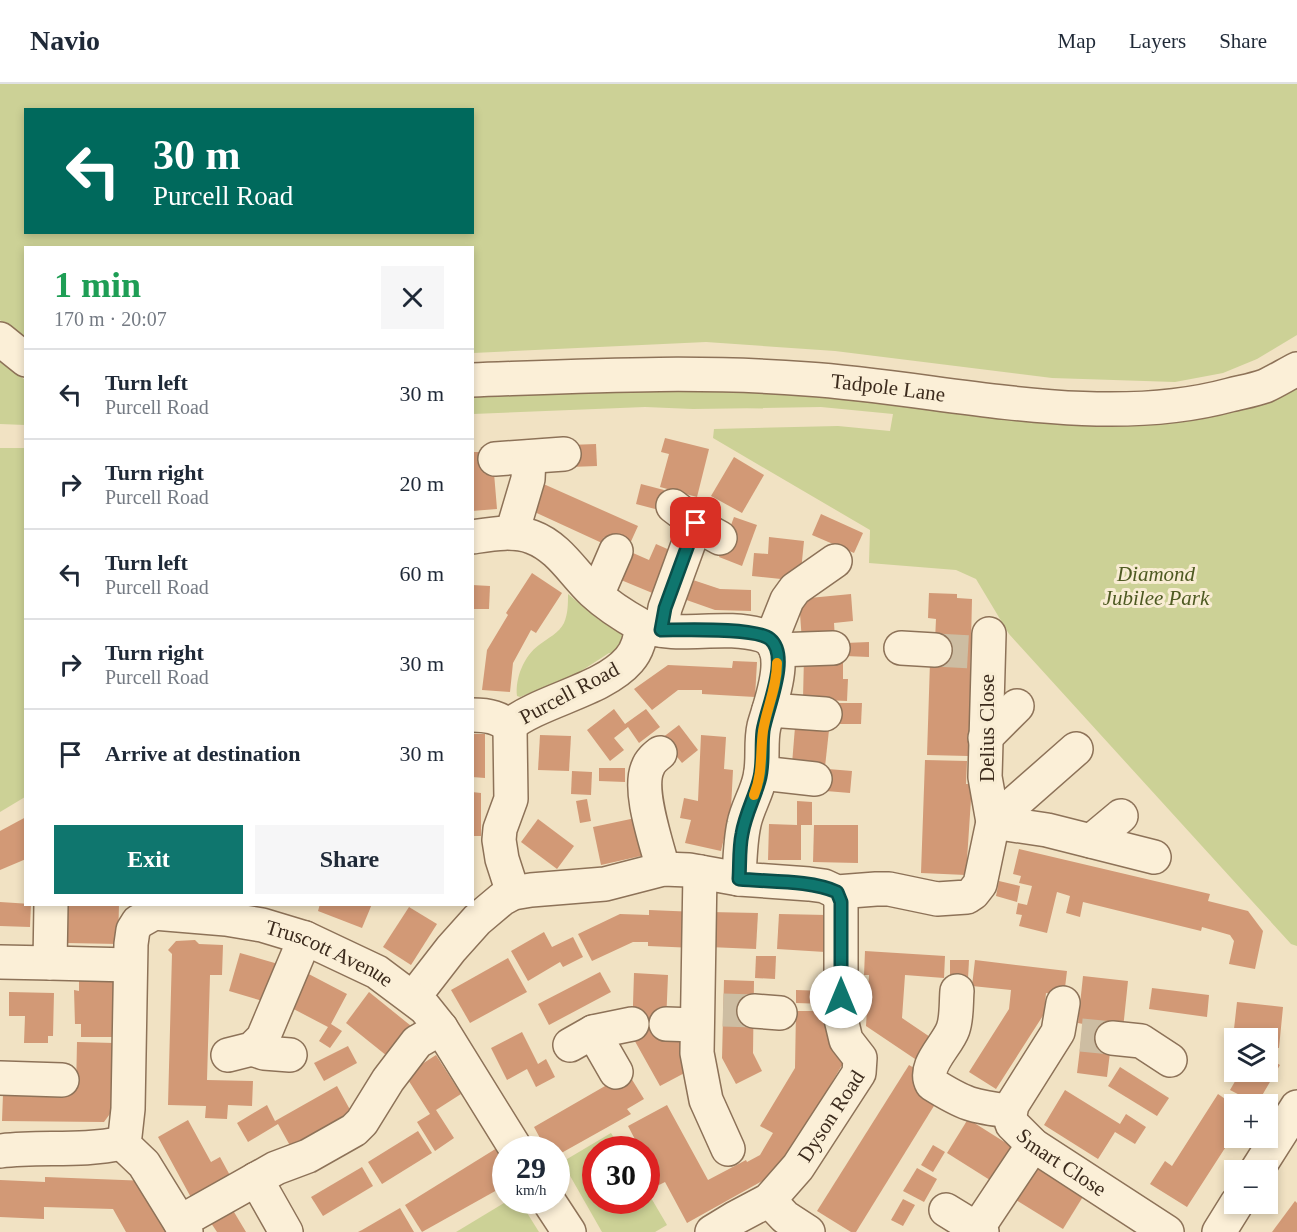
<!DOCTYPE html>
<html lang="en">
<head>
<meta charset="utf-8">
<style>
  :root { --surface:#fff; --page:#f6f6f7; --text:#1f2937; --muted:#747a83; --line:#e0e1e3; --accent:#0f766e }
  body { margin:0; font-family:Georgia,serif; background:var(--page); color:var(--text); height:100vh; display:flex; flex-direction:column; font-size:22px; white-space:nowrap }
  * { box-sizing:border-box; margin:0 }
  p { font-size:20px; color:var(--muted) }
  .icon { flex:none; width:33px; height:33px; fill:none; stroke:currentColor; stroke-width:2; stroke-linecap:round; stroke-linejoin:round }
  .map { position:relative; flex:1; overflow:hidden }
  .side { position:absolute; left:24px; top:162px; width:450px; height:660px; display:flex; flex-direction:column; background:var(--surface); border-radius:0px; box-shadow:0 3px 9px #0003 }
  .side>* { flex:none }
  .hud { position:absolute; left:24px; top:24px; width:450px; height:126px; border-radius:0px; box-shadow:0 3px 9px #0003; background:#00695c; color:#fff; overflow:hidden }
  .tools { position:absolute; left:1224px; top:944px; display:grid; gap:12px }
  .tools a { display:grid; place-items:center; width:54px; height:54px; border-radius:0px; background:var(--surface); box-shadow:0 3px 9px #0003; font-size:30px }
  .speed { position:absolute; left:492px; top:1052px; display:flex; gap:12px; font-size:30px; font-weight:700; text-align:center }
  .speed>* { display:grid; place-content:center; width:78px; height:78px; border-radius:50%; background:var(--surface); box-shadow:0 3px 9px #0003; line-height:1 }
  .speed small { font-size:15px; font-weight:400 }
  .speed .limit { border:9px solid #d22; background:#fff; color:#111 }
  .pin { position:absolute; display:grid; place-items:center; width:51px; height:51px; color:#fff; margin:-26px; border-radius:12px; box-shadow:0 3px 9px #0006 }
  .me { position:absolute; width:66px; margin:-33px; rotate:0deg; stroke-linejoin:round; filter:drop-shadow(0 0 4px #0008) }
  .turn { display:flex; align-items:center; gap:21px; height:126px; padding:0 30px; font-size:27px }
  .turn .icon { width:78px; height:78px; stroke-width:2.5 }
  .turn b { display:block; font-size:42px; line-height:51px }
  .round { display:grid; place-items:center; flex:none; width:63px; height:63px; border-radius:0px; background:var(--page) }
  .overview { display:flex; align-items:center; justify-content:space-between; height:102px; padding:0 30px }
  h1 { font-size:36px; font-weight:600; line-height:45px; color:#1e9e55 }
  .primary-button { display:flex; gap:12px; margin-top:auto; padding:12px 30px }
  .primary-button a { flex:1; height:69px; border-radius:0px; background:var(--accent); color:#fff; font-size:24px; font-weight:600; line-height:69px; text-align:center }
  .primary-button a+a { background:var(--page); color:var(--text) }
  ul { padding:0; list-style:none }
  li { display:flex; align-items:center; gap:18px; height:90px; padding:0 30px; border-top:2px solid var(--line) }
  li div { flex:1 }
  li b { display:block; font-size:22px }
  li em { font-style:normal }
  header { display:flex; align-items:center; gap:36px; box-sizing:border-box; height:84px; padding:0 30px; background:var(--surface); border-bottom:2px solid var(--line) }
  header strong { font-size:28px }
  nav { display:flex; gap:33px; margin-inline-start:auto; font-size:21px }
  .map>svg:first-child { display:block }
</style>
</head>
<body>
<header>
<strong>Navio</strong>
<nav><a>Map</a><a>Layers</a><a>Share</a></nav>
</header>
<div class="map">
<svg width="1297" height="1148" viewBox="0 0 1297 1148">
  <rect width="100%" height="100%" fill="#f1e2c3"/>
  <g fill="#ccd196" fill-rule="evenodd">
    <path d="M0,0h1297v251l-40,24 -34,14 -48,9 -123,-4 -217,-27 -129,-9 -233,11 -1,-105h-446l-1,96 -25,-24zM26,26h446v122h-446z"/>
    <path d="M0,276l25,20v45l-25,-1z"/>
    <path d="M729,296l303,33 265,-33v566l-6,-2 -282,-310 -33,-55 -20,-9 -87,-7 1,-33 -157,-92 1,-9 124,-3 52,5 3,-17 -72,-7 -128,2 -48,-2 -172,7 -1,-27z"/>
    <path d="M0,364h26l-1,349 -25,15z"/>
    <path d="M568,510l31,26 14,1 12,13 -5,20 -11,-1 -31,20 -58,24 -3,-1c-2,-18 7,-40 22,-51 9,-7 20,-12 25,-22 4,-9 4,-19 4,-29z"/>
    <path d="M611,1049l10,16h-25v51h50l1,-9 20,34 -12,7h-53l-33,-58 -10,-4 -2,-5z"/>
    <path d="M509,1116h10l20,32h-83z"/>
  </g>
  <g fill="#d29976">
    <path d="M665,354l44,11 -12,48 -37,-10 9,-33 -8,-2z"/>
    <path d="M596,360l1,22 -27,1 -1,-22z"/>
    <path d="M472,368h12l1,22 9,-1 3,36 -25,2z"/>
    <path d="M734,373l30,18 -22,38 -31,-17z"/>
    <path d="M539,398l99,44 -10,22 -24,-11 -2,6 -74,-34z"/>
    <path d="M641,400l23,6 -5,20 -23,-6z"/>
    <path d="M821,430l42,19 -9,20 -42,-18z"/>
    <path d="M734,433l23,8 -15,41 -23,-9z"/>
    <path d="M769,453l35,4 -4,40 -48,-5 2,-23 14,1z"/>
    <path d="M656,460l25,11 -19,42 -41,-17 12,-27 16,7z"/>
    <path d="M532,489l30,20 -26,40 -5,-3 -18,33 -3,29 -28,-2 5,-40 21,-35 -2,-2z"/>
    <path d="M684,493l36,12 31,1v21l-36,-1 -37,-13z"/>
    <path d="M472,501l18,1 -1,23h-17z"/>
    <path d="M929,509l28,1v4l15,1 -2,87h5l-2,46h-5v24l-41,-1 3,-93h4l2,-43 -8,-1z"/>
    <path d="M851,510l2,27 -19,2 1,16 -33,3 -3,-43z"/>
    <path d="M869,558v15l-24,-1v-13z"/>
    <path d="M804,572l39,1v22h5l-1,22 -44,-2z"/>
    <path d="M733,577l24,1 -2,35 -53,-3v-4h-24l-26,20 -18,-21 34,-24 64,3z"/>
    <path d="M836,619h26l-1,21h-25z"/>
    <path d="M614,625l11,15 21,-15 14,18 -21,16 -11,-16 -14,11 10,12 -14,11 -23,-31z"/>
    <path d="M679,641l19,25 -16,13 -20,-25z"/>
    <path d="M795,643l34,3 -4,37 -33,-3z"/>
    <path d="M472,650h13v44l-13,-1z"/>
    <path d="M540,651l31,1 -2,35 -31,-1z"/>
    <path d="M701,651l25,2 -2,32 9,1 -2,38 -10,43 -36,-8 6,-23 -11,-2 4,-20 14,3z"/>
    <path d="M925,676l42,1 -1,23h6l-6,91 -45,-2z"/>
    <path d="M599,684h26v14l-26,-1z"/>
    <path d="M828,685l24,2 -2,22 -24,-2z"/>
    <path d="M572,687l20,1 -1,23 -20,-1z"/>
    <path d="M472,708l9,1v43h-9z"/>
    <path d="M587,715l4,22 -11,2 -4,-22z"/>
    <path d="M797,717l15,1v23h-11v35h-33l1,-36 28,1z"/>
    <path d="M645,732l9,37 -53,12 -8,-38z"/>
    <path d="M26,733v42l-26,11v-39z"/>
    <path d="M538,735l36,27 -17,23 -36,-27z"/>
    <path d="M814,741h44v38l-45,-1z"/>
    <path d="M1019,765l191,45 -2,7 40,10 15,20 -8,38 -26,-5 5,-23 -4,-6 -28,-8 -1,4 -118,-29 -3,15 -14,-4 4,-17 -13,-4 -10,41 -28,-7 3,-11 -6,-1 2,-11 9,2 5,-19 -13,-3 2,-7 -8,-2z"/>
    <path d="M999,797l21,5 -3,16 -21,-6z"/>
    <path d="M0,818l31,2 -1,23 -30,-1z"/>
    <path d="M68,820h51l-1,40 -51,-1z"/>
    <path d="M320,820h52l-10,24 -44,-17z"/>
    <path d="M409,823l28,17 -26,41 -28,-18z"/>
    <path d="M649,826l48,2 -2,36 -47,-2v-4h-15l-41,19 -14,-27 42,-20 29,1z"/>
    <path d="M710,828l48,1 -2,36 -47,-2z"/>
    <path d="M779,830l47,1 -1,37 -48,-3z"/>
    <path d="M544,848l8,15 21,-10 10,20 -20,10 -3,-5 -32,19 -17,-30z"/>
    <path d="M195,856l4,4 24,1 -1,30h-12l-3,105 46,1 -1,25 -24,-1 -1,14 -22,-1 1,-12 -38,-1 4,-151 -4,-4 8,-9z"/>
    <path d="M865,867l80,5 -1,22 -39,-3 -3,43 31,21 -15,22 -52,-35 3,-51h-5z"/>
    <path d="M240,869l45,13 -12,38 -44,-13z"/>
    <path d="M756,872h20l-1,23 -20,-1z"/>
    <path d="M508,874l19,34 -57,31 -19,-33z"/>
    <path d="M950,876h19l-1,19 -18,-1z"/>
    <path d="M975,876l92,11 -3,25 -18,-3 -2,21 -48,75 -27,-17 40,-63 2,-19 -39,-4z"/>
    <path d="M301,886l46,24 -16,30 11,7 -12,17 -11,-7 9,-14 -44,-23z"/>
    <path d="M600,888l11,20 -62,33 -11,-21z"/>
    <path d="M79,889l38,1 -2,63h-34v-13h-6l-1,-34 5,1z"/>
    <path d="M634,889l34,2 -2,49 8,7 20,37 -34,18 -28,-50z"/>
    <path d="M1083,892l45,5 -5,48 -10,-1 -6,49 -30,-4 6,-49 -5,-1z"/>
    <path d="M724,896l30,1 -1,72 9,18 -26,13 -14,-26z"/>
    <path d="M1152,904l57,7 -2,22 -58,-8z"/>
    <path d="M796,906l30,1 -1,13 -29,-1z"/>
    <path d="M9,908l45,1 -1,43h-5v7h-24l1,-27h-16z"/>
    <path d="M369,908l52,42 -24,30 -51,-41z"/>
    <path d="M1237,918l46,5 -4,41 -11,-1v-9h-13l1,-7 -22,-2z"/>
    <path d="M796,927h40l-1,44 10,5 -65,111 -93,52 -22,-41 -6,3 -13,-24v-12h-6l-12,-23 39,-21 41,75 38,-20 1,2 13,-7 13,-22 -13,-7 35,-58z"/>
    <path d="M522,948l16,32 8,-5 9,18 -19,10 -9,-18 -20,11 -16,-32z"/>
    <path d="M77,958l37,1 -2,68 -8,11 -102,-1 1,-27 73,-3z"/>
    <path d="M348,962l9,17 -33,18 -10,-18z"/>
    <path d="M436,971l25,39 -25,16 18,28 -19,13 -18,-29 13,-8 -25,-39z"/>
    <path d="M1268,974l12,7 -23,39 -27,-14 11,-19h27z"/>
    <path d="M909,981l17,10 11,26 -81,131h-5l-34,-21z"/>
    <path d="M1120,983l49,31 -12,18 -49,-30z"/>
    <path d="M631,994l13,21 -17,10 4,5 -75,42v-7h-10l-12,-22 78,-45 3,6z"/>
    <path d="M337,1002l17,31 -61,34 -15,-27 -30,18 -11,-19 30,-18 8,16z"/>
    <path d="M1065,1006l55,34 6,-10 20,13 -11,17 -20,-12 -17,27 -54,-34z"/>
    <path d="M1218,1010l16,11v29l-47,73 -37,-23 15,-23 7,5z"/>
    <path d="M968,1035l54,34 -21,34 -54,-34z"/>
    <path d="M188,1036l23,42 9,-5 13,24 -39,22 -36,-66z"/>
    <path d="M418,1047l14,22 -50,31 -14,-22z"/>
    <path d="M933,1061l12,7 -12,20 -12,-7z"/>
    <path d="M497,1064l9,14v23l-84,47 -17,-27z"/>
    <path d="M1030,1077l54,34 -21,34 -55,-34z"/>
    <path d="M362,1083l11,19 -50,30 -12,-19z"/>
    <path d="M917,1084l20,11 -13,23 -21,-11z"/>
    <path d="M45,1093l103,4 27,51h-49l-13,-23 -69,-2v12l-44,-2v-37l45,2z"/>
    <path d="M903,1115l12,6 -12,21 -12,-6z"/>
    <path d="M1295,1117l2,2v29h-25z"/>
    <path d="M231,1123l15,25h-29l-8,-12z"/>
    <path d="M400,1124l14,24h-56l4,-2z"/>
  </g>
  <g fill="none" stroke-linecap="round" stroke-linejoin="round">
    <g stroke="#cdbda2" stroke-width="33" stroke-dasharray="33 16" stroke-linecap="butt">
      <path d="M935,566l36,2"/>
      <path d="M723,926l31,1"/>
      <path d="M1081,951l31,3"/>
    </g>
    <defs>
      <g id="minor">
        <path d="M0,255l26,21"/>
        <path id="s1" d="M472,296c112,-4 224,-10 335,-1 136,9 290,52 423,16 12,-3 24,-5 35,-9 11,-5 22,-12 32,-17"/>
        <path d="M495,375l69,-5"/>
        <path d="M673,422l29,22 18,10"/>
        <path d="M512,449l16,-54 1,-22"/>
        <path d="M472,453c20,-3 41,-7 60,0 27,10 41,36 61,55 15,14 31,24 49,34 -2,12 -4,24 -13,34 -27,31 -86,39 -121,66"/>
        <path d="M597,511l19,-44"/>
        <path d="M642,542c37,13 80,-2 119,9 33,10 9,69 3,91 -4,17 0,34 -4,51 -3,16 -13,31 -16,47 -4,18 -4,37 -5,55l70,5 15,2 13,6 39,-3h13l48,10 30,-2 6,-4 7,-9 13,-62 54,8 107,27"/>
        <path d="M661,546l4,-22 31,-85"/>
        <path d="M989,550l-4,143 8,45"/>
        <path d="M771,556l16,-40 8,-11 40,-28"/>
        <path d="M901,564l34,2"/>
        <path d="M776,566l57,-2"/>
        <path d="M769,626l56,4"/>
        <path d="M472,631c15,0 31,2 38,15l1,69 -11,30 -1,11 3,19 11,34"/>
        <path d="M985,654l32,-32"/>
        <path d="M660,669c-5,4 -10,8 -12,14 -11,23 9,77 15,102"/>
        <path d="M761,689l54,6"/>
        <path d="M993,738l83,-73"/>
        <path d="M1091,757l30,-25"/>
        <path d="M700,788l-3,181 9,47 22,49"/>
        <path d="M0,878l50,1 1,-59"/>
        <path d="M50,879l80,2"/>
        <path d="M957,907c-1,12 0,27 -4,38 -6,17 -31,37 -21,55 32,20 41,23 78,27"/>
        <path d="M413,914l38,-49 26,-29 25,-21 11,-6 18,-3 74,-6 58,-15 26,1 50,9"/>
        <path id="s2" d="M1063,919l-5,29 -46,73 -2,10 2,9 21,21 134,87"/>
        <path d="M754,927l26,2"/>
        <path d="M666,940l30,1"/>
        <path d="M593,948l23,40"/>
        <path d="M1112,954l29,3 29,19"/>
        <path d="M570,961l23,-13 39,-8"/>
        <path d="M252,965l12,4 26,2"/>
        <path d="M228,971l24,-6 11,-11 42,-100"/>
        <path d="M0,994l62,2"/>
        <path d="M0,1067c41,-5 81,1 122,-8"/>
        <path d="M1257,1086l40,-63"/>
        <path d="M256,1095l30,53"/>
        <path d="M548,1116l21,32"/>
        <path d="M769,1116l16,17 23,15"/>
        <path d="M946,1126l36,22"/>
        <path d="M180,1138l96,-54 32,-12 46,-26 8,-8 26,-42 29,-38 24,-14"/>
        <path d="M977,1145l56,-84"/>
        <path id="s3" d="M186,1148l-42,-68 -22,-21 3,-7 3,-27 3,-165 2,-14 5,-8 16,-9 72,6 36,6 43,13 72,34 48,36 16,20 75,121"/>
        <path id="s4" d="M712,1148l23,-14 34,-18 29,-33 61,-94 1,-15 -14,-18 -5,-21v-117l-4,-10"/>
        <path d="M1219,1148l18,-29"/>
      </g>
    </defs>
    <use href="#minor" stroke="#8d7258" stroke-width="36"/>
    <use href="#minor" stroke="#fbefd7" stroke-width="33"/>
  </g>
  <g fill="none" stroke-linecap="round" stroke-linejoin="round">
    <defs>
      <path id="route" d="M696,439l-31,85 -4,22c22,0 94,-3 109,9 21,17 -4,71 -7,92 -2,17 1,34 -4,50 -5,18 -14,34 -17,53 -3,14 -2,30 -3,45 30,3 71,1 98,13l4,10v95"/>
    </defs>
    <use href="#route" stroke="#0a4d48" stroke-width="15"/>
    <use href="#route" stroke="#0f766e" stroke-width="10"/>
    <path stroke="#f59e0b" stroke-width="10" d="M754,711c9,-22 6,-42 9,-64 4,-24 14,-44 14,-68"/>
  </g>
  <g text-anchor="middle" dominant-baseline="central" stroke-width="6" stroke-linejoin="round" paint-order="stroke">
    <g font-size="21" fill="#3c2b1d" stroke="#f8ecd3">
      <text stroke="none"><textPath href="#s1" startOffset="417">Tadpole Lane</textPath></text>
      <text transform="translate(569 609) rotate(-28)">Purcell Road</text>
      <text transform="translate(987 644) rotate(-90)">Delius Close</text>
      <text stroke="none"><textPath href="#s3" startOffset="534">Truscott Avenue</textPath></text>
      <text stroke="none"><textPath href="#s4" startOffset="170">Dyson Road</textPath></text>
      <text stroke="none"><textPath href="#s2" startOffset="198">Smart Close</textPath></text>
    </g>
    <g font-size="21" font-style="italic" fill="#4e5a22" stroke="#f8ecd3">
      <text x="1156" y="490">Diamond<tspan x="1156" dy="24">Jubilee Park</tspan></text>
    </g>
  </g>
</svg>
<div class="tools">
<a><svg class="icon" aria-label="layers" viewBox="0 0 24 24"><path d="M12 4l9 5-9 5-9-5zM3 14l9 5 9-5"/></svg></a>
<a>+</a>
<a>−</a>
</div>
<div class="speed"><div>29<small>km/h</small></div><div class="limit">30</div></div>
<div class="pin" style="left:696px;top:439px;background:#d93025"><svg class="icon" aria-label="arrive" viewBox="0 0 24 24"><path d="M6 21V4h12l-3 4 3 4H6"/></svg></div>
<svg class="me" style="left:841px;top:913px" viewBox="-20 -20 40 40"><circle r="19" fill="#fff"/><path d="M0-13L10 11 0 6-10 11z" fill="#0f766e"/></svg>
<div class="hud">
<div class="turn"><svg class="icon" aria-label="left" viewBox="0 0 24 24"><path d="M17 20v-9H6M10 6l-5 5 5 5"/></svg><div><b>30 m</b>Purcell Road</div></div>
</div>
<section class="side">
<div class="overview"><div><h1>1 min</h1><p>170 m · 20:07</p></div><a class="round"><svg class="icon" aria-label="close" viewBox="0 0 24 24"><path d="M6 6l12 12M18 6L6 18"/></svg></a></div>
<ul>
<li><svg class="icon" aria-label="left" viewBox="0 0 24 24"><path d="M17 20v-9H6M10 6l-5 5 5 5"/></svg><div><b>Turn left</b><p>Purcell Road</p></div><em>30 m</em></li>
<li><svg class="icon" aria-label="right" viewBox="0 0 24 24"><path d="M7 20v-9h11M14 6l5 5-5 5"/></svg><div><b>Turn right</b><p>Purcell Road</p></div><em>20 m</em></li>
<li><svg class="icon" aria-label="left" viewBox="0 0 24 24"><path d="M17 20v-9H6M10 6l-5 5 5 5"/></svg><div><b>Turn left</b><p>Purcell Road</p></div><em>60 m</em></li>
<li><svg class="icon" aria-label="right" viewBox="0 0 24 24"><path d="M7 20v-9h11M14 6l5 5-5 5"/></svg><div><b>Turn right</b><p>Purcell Road</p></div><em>30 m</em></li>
<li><svg class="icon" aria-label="arrive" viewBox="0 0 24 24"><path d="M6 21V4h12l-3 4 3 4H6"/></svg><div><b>Arrive at destination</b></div><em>30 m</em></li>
</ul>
<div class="primary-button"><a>Exit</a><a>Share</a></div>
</section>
</div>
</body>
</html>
